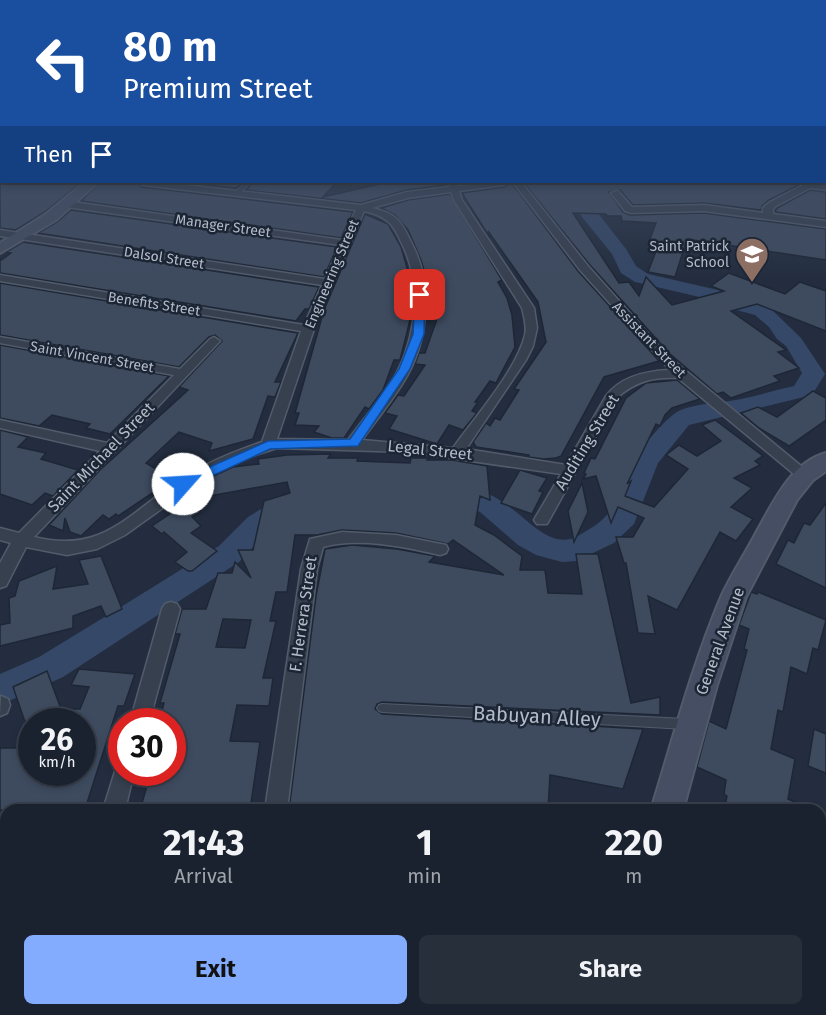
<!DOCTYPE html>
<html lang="en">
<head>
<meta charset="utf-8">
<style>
  :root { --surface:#1a222f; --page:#272f3b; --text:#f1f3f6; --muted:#9fa4aa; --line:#383f4b; --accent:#84acfe }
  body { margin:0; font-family:"Fira Sans",sans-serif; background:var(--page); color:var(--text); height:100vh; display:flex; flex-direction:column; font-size:22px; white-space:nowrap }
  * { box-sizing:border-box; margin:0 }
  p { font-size:20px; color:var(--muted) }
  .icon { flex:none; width:33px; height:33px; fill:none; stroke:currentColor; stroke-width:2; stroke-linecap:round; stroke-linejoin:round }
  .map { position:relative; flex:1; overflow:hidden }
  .panel { position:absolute; left:0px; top:804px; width:826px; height:212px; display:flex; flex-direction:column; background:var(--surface); border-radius:18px 18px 0 0; box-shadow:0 3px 9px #0003,0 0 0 2px var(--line) }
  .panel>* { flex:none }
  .guide { position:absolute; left:0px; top:0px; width:826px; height:183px; box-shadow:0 3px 9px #0003,0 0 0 2px var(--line); background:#1a4fa0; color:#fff; overflow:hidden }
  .speed { position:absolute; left:18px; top:708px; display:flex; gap:12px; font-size:30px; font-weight:700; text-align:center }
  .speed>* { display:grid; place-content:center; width:78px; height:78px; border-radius:50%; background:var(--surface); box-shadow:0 3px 9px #0003,0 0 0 2px var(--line); line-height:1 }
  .speed small { font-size:15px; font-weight:400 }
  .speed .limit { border:9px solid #d22; background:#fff; color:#111 }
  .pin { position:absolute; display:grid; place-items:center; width:51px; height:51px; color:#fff; margin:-26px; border-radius:12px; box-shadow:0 3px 9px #0006 }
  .me { position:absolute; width:66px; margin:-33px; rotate:64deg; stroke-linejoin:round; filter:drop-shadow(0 0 4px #0008) }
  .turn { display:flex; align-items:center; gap:21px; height:126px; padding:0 24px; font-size:27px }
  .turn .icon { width:78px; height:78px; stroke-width:2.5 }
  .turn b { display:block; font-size:42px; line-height:51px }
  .then { display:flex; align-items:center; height:57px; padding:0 24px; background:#0003; gap:12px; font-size:22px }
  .eta { display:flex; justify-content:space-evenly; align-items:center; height:102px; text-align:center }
  .eta b { font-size:36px; font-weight:700; line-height:42px }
  .action { display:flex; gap:12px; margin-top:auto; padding:12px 24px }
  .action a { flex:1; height:69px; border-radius:9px; background:var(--accent); color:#111; font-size:24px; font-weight:700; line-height:69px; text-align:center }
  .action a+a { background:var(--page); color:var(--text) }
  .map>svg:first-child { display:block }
</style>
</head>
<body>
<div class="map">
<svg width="826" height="1015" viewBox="0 0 826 1015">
  <rect width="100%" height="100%" fill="#232d3f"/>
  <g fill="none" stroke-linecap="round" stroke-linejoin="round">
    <g fill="#354867" fill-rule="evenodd">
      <path d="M589,182l8,5 -3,3 -8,3 1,6 39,50 10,17 12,8 70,16 10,6 41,11 32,31 24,36 -13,21 -123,30 -31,38 -24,61 -20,19 -38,18 -14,1 -26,-7 -18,-10 -38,-33 -9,-4h-26l-9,-3 -4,-7 4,-7c70,-21 94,57 134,48 6,-1 11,-5 16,-8 33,-17 33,-44 50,-73 6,-12 28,-37 38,-44 15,-11 49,-11 67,-15 18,-4 35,-9 53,-13l8,-13 -16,-27 -9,-7 -8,-12 -14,-12 -41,-11 -10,-6 -69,-16 -14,-9 -9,-19 -30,-37 -11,-18 -1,-9 2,-3z"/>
      <path d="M291,494l10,3 3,7 -3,7 -33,20 -29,31 -176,115 -63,28v-31l39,-17 77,-47 103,-64 29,-29 33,-20z"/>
    </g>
  </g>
  <g fill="#3e4b5f" stroke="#1e2736" stroke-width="1.5" fill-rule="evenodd">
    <path d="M0,182h82l-37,30 -29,18 -16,-2z"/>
    <path d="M100,182h36l6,5 211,25 -12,26 -260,-37z"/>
    <path d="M174,182h70l-8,6z"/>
    <path d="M253,182h84l-14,15 66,-15h57v3l-39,5 -46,13 -115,-13z"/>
    <path d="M511,182l67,89 81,90 -55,16 -43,79 -5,2 -12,1 -16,-2 1,-2 -53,-8 -3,-5 13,-19 4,3 5,-8 5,2 19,-30 -5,-1 32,-47 -8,-40 -50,-71 2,7 -28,-45 42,-6z"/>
    <path d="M523,182h282l-36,18 -7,6 -1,4 -57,-7 -71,2 -13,-15 -11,2 14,20 7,3 74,-2 122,16v31l-139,-21 -12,38 -27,-5 10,-26 -10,-2 8,-21 -34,-2 -1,-5h-14l-1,-2 -33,-1 46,70 10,-1 10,14 7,-19 26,28 52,-14 -13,-5 18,-13 56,21 15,-12 26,9v40l-69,-27 -26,7 55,39 -8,2 21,16 -25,8 6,5 -49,17 -8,-6 -6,2 -47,-40 -80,-89z"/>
    <path d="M810,190l16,2v27l-51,-7 2,-4z"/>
    <path d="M450,194l52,86 -4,2 9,16 5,17 3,32 -19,36 -6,-2 -15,21h3l-6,9 5,2 -14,17 -14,-5 -12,19 -48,-15 8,-13 -12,-3 13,-18 6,1 21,-31 -10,-1 4,-11h6l12,-34 -10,-1 -1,-41 -5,-17 -13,-30 -13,-15 -14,-7 27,-8z"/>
    <path d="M71,210l266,37 -13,30 -286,-44 19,-11z"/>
    <path d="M365,214l23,10 13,23 9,31 1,38 -11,44h-6l-11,30 -14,19 -4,-2 -21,31h-12l-18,-6 5,-6 -24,-1 4,-12h-4l29,-103z"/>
    <path d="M23,242l296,45 -10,22h-4l-9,12 -296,-48v-12l11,-8 -5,-1z"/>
    <path d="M0,283l298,50 -23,49h6l-6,15 -7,-1 -15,43 -44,12 3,-8 -33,-11 -33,31 12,7 1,7 20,-2 -61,41 -2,-2 -7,5 -6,-4 -22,21 -11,-4 -5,-14 -2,13 -14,-6 51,-55 88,-80 -9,-3 43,-46 -7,-6 -6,2 -30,30 -179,-32z"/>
    <path d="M0,345l169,31 -59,58 -24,-6 4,-4 -38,-9 -13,11 -39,-8z"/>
    <path d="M677,380l23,19 -28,9 -7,7 -5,11 -4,-2 -29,60 4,-3 -6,15 29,11 34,-38 -22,-14 13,-10 18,11 24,-15 -19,-16 13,-5 48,36 -8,5 5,4 -26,13 18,10 -21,19 22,12 -17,22 -16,-9 -43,78 -29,-14 7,38 -17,-1 -12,-70h-2l-8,-26h17l11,-19 -26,-11 -7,16 -15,-47 -13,3 3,-5 -2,-1 7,-15 4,1 31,-61 20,-15z"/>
    <path d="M813,391l13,7v22l-37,26 -30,-18 -18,-15 17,-6 19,10z"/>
    <path d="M0,430l28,7 -10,10 28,6 -5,6 37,11 -25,26 -8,-3 -13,12 -32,-11z"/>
    <path d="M331,454l-3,4h30l-1,3 53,2 1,-5h17l-1,2h25l35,6 3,34 -10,-4 -5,29 19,10 28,21 -2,14h25l3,23 34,1 -6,-40h22l33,149 29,-6v18l-278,-13 -5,2 -2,5 7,5 261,15 -20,60 -73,-14 -2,35h-259l27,-214 9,-47 27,-4 45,4 38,7 -6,6 75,13 -51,-35 -5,4 -52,-11 -54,-3 -25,5h-22l-8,57h-11l-6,29h6l-13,57h10l-4,28 -32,-1 -7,36 30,1 -10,68h-110l11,-38h21v-50h-13l5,-19h-4l20,-69h-5l7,-25h24l12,-36h14l3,-11 16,16 -13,-28h15l11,-49 26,-8 -3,-11 -83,15 -9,-10 12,-8 26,-12 26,-3 -1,-5 29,-4zM223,619l28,1 -6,28 -29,-1z"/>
    <path d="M520,470l27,8 -8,13 4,1 -11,22 -31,-11z"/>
    <path d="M582,483l6,29 -14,30 -6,-31z"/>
    <path d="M189,501l11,11 -8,5 9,9 -10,7 26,18 -25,20h-4l-13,-9 12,-10 -23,-20 -2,2 -10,-8z"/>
    <path d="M826,503v85l-50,-24 12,-24 6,3 10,-20 6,2z"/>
    <path d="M101,556l21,53 -16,8 -5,-11 -28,10v12l-73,18v-21l10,-2 -1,-25 6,-2 4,-15 38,-15 -4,23 35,-5 -9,-24z"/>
    <path d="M751,592l6,2 1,-2 68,28 -8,30 -5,-2 -6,26 -16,-7 -8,45 -5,-2 -7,39 24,10 -7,40 25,11h-89l3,-14 -3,-2 2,-14 -29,-13 12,-46 17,8 21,-79 -3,-1 5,-20 -10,-4z"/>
    <path d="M79,669l56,5 -11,32h-6l-31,97h-4l-3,7h-80v-62h20l10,-26h-5l-12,-35 34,-16 14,38h19l9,-22 -18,-2zM32,722h50v50h-50z"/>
    <path d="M814,729l12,5v39l-18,-7z"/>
  </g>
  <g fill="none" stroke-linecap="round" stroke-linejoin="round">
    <defs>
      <g id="lane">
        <path d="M247,182h4l-12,12h-4v-2z"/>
        <path d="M382,704l304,15 3,2 2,3 -2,3 -3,2 -304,-17 -3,-1 -2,-3 2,-3z"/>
      </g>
      <g id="street">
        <rect x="0" y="138" width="2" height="5"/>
        <rect x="0" y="170" width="2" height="4"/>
        <path d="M138,182h21l202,23 46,-13 42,-5 -1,-5h8l2,4 50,-4 -4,3 -45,6 3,9 72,108 3,20 -4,18 -7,14 -60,89 100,16 40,-69c15,-20 40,-25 64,-26l-90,-100 -67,-88h8l67,84 80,90 144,119 -7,5 -5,-1 -122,-101c-24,-1 -43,3 -61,20l-70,126h-10l-3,-4 27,-46 -152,-22 -132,-4 -25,8 -46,21 -81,58 -28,14 -30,6 -41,-8 -20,39 -6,2v-25l11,-20 -11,-3v-12l19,5 81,-82 -100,-23v-8l107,23 67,-68 -174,-32v-6l180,32 30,-30 4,-2 6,4 -186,196c68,17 93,-22 144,-56 25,-17 55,-29 84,-39l39,-111 -301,-50v-6l304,50 18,-40 -322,-49v-6l325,49 15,-34 -274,-38 -4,-3 4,-3 276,39 14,-30 -214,-25zM451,192l3,8 68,108c2,9 5,18 3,27 -9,36 -50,82 -72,113l-91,-8c15,-21 32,-41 45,-64 21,-38 26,-91 6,-130 -11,-23 -14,-32 -41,-38l36,-10zM364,211c25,6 29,13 39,35 19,39 13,92 -8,130 -13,22 -31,42 -47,64l-71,-1 37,-110z"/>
        <path d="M809,182l17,2v6l-16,-2 -34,18 -3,3v5l53,7v6l-122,-16 -73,2 -6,-2 -14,-18 7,-2 14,16 72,-2 59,8v-5l7,-6z"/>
        <path d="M342,532l54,3 50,10 2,4 -2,4 -6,2c-35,-8 -81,-18 -117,-8l-6,22 -30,241h-22l36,-241 9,-30z"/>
        <path d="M171,602l6,2 3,5 -31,113h-19l32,-113 3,-5z"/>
        <path d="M1,696l7,3 2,6 -3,8 -7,3z"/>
        <path d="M122,763v9h12l-9,38h-22l14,-45z"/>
        <path d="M820,936l6,2v24l-6,-2z"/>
        <path d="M44,1010h26l-2,5h-26z"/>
        <path d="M235,1010h26l-1,5h-26z"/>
      </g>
      <g id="secondary">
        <path d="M85,182h13l-42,38 -56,33v-10l46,-29z"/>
        <path d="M826,453v18l-13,9 -16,20 -51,97 -29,88 -34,125h-32c22,-71 41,-144 70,-213 10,-22 24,-43 35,-64 17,-30 34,-70 70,-80z"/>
        <rect x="625" y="1010" width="38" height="5"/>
      </g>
    </defs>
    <use href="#lane" stroke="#525b6a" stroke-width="2"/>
    <use href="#street" stroke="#525b6a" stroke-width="3"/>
    <use href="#secondary" stroke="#525b6a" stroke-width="4"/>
    <use href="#lane" fill="#37404f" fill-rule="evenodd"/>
    <use href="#street" fill="#37404f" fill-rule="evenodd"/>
    <use href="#secondary" fill="#454e62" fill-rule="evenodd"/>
  </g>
  <linearGradient id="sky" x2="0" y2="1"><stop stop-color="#131923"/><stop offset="0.49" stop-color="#3f4c63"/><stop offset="1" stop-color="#3f4c63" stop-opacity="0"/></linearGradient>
  <rect width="826" height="280" fill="url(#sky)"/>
  <path fill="#1a73e8" stroke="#114b97" stroke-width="1.5" d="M420,292l5,3 -1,39 -14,35 -52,77 -88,3 -82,38h-10l-2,-3 2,-3 90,-40 82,-2 49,-70 14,-35 2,-39z"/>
  <defs>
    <symbol id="school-pin" viewBox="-11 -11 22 30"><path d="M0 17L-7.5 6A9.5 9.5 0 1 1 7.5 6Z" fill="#8d6e63" stroke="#1c2534"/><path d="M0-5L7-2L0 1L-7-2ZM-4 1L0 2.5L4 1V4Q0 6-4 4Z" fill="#fff"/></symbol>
  </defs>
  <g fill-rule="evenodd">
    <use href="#school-pin" x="733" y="235" width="38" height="52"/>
  </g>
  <g text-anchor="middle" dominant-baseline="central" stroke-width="5" stroke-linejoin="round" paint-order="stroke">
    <g font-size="14" fill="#b3bbca" stroke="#1c2534">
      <text transform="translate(223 226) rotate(8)">Manager Street</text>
      <text transform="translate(164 258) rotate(9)">Dalsol Street</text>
      <text transform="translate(332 274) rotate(-67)">Engineering Street</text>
      <text transform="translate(154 304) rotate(9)">Benefits Street</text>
      <text transform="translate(649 340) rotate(46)">Assistant Street</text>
      <text transform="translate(92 357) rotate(10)">Saint Vincent Street</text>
    </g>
    <g font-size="14" fill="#b3bbca" stroke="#1c2534" text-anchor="end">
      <text x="729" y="246">Saint Patrick<tspan x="729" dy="16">School</tspan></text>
    </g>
    <g font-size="16" fill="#b3bbca" stroke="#1c2534">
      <text transform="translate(587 442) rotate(-59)">Auditing Street</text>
      <text transform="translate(430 450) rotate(6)">Legal Street</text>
      <text transform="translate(101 457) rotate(-46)">Saint Michael Street</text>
      <text transform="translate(303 614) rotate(-82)">F. Herrera Street</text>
      <text transform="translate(720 641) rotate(-70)">General Avenue</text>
    </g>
    <g font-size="20" fill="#b3bbca" stroke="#1c2534">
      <text transform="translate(537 716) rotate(3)">Babuyan Alley</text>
    </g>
  </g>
</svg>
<div class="speed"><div>26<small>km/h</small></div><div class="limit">30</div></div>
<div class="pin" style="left:420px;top:295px;background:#d93025"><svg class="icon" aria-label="arrive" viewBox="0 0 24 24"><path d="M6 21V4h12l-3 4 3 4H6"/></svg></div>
<svg class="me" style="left:183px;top:484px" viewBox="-20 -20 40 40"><circle r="19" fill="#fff"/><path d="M0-13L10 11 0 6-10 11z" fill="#1a73e8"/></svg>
<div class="guide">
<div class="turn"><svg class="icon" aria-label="left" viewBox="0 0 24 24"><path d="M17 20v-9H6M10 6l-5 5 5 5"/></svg><div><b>80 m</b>Premium Street</div></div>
<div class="then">Then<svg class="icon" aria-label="arrive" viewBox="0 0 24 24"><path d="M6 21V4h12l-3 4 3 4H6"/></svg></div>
</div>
<section class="panel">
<div class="eta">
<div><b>21:43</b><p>Arrival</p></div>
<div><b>1</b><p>min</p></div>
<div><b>220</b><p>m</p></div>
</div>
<div class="action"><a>Exit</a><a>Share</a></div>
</section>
</div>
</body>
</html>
